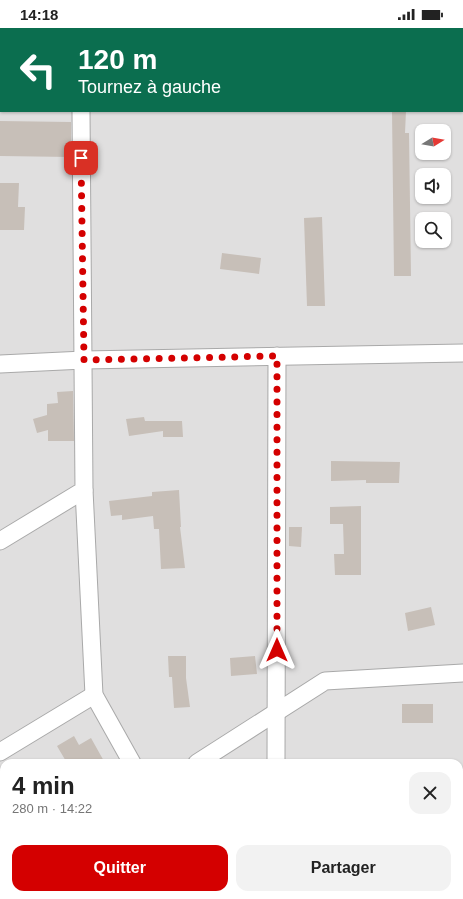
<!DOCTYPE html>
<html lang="fr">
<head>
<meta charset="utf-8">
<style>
  :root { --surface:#fff; --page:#f2f2f2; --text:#222; --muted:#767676; --accent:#d40000 }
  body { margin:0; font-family:Helvetica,sans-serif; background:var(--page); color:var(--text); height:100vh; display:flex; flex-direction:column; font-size:15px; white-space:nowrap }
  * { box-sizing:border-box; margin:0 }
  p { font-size:13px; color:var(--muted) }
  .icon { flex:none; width:22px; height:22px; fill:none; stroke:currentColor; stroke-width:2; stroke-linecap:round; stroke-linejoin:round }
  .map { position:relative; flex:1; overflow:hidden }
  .details { position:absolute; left:0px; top:731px; width:463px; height:140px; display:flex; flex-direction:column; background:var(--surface); border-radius:12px 12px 0 0; box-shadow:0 1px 3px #0004 }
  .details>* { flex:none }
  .hud { position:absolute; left:0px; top:0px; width:463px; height:84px; box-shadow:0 1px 3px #0004; background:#0b6e4f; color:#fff; overflow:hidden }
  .needle { width:26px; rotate:79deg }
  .tools { position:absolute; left:415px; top:96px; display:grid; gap:8px }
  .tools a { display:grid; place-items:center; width:36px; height:36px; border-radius:8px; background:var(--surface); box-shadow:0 1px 3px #0004; font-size:20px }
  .pin { position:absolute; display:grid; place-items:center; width:34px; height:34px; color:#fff; margin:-17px; border-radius:8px; box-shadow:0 2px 6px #0006 }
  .me { position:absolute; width:44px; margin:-22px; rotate:0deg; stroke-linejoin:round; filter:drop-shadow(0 0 3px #0008) }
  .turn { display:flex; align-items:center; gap:14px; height:84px; padding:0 12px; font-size:18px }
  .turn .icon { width:52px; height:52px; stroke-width:2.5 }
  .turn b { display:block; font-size:28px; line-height:34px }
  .round { display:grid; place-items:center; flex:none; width:42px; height:42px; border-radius:12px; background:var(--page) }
  .headline { display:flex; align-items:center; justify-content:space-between; height:68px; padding:0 12px }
  h1 { font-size:24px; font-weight:700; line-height:30px }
  .primary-button { display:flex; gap:8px; margin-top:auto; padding:8px 12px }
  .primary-button a { flex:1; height:46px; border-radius:12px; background:var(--accent); color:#fff; font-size:16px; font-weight:700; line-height:46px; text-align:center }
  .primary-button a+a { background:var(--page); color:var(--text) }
  .status { display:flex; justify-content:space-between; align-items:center; height:28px; padding:0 20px; background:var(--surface); direction:ltr }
  .status svg { height:11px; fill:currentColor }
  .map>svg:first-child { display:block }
</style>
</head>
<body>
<div class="status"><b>14:18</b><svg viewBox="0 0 49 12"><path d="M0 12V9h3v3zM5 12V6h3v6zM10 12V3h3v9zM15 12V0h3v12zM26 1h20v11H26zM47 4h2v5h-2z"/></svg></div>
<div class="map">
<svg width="463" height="871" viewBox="0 0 463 871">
  <rect width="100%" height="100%" fill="#f2efe9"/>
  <path fill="#e0dfdf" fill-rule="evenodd" d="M0,0h463v871h-463zM1,1h461v82h-461zM422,103h22v22h-22zM422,147h22v22h-22zM422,191h22v22h-22zM4,735h455v132h-455z"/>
  <g fill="#c7bfb8">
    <path d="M392,83h14l-1,22h4l2,143h-17z"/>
    <path d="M0,93l71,1v35l-71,-1z"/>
    <path d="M0,155h19l-1,24h7l-1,23h-24z"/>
    <path d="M322,189l3,89h-18l-3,-88z"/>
    <path d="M222,225l39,5 -2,16 -39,-5z"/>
    <path d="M73,363l1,50h-26v-11l-11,3 -4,-14 14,-4v-11l11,-1 -1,-11z"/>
    <path d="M144,389l1,4h37l1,16h-20v-6l-34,5 -3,-17z"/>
    <path d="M331,433l69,1 -1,21h-33v-3l-35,1z"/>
    <path d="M179,462l2,37h-1l5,41 -24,1 -2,-40h-5l-1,-13 -31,4v-5l-11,1 -2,-15 43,-5v-4z"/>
    <path d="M361,478v69h-26l-1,-21h10l-1,-30h-13v-17z"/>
    <path d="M289,499h13l-1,20 -12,-1z"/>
    <path d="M431,579l4,18 -27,6 -3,-18z"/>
    <path d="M168,628h18v22l4,29 -16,1 -2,-31h-3z"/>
    <path d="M255,628l2,18 -26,2 -1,-18z"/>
    <rect x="402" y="676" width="31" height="19"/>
    <path d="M74,708l5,9 12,-7 14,25h-38l-10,-17z"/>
  </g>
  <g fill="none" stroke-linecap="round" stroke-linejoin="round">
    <defs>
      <g id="minor">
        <path d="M80,0v1"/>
        <path d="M0,336l84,-4 379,-7"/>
        <path d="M84,462l10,205 38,68"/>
        <path d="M0,513l84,-51 -3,-379"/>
        <path d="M0,724l94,-57"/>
        <path d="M197,735l128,-82 138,-8"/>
        <path d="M276,735l1,-407"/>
        <path d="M0,860l4,-2"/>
        <path d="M276,871v-4"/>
      </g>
    </defs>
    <use href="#minor" stroke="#a9a9a9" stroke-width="19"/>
    <use href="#minor" stroke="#fff" stroke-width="17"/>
  </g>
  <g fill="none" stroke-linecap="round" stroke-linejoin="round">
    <path stroke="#d40000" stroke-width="7" stroke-dasharray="0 12.6" d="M81,130l3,202 193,-4v294"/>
  </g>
</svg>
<div class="tools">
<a><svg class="needle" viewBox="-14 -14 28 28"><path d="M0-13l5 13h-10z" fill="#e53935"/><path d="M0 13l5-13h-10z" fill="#767676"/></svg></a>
<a><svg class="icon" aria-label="sound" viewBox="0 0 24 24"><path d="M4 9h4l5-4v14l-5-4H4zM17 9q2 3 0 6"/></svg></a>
<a><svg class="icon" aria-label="search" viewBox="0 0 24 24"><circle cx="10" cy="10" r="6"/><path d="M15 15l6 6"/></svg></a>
</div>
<div class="pin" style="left:81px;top:130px;background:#d93025"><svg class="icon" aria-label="arrive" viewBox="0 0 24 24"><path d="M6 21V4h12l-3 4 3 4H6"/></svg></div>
<svg class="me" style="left:277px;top:622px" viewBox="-20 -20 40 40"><path d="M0-17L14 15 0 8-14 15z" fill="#d40000" stroke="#fff" stroke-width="4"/></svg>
<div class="hud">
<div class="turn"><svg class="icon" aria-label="left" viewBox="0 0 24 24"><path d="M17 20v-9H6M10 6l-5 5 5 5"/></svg><div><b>120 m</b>Tournez à gauche</div></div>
</div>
<section class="details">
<div class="headline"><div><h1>4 min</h1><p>280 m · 14:22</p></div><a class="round"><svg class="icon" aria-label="close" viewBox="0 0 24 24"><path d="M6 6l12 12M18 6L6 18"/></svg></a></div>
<div class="primary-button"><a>Quitter</a><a>Partager</a></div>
</section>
</div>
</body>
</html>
